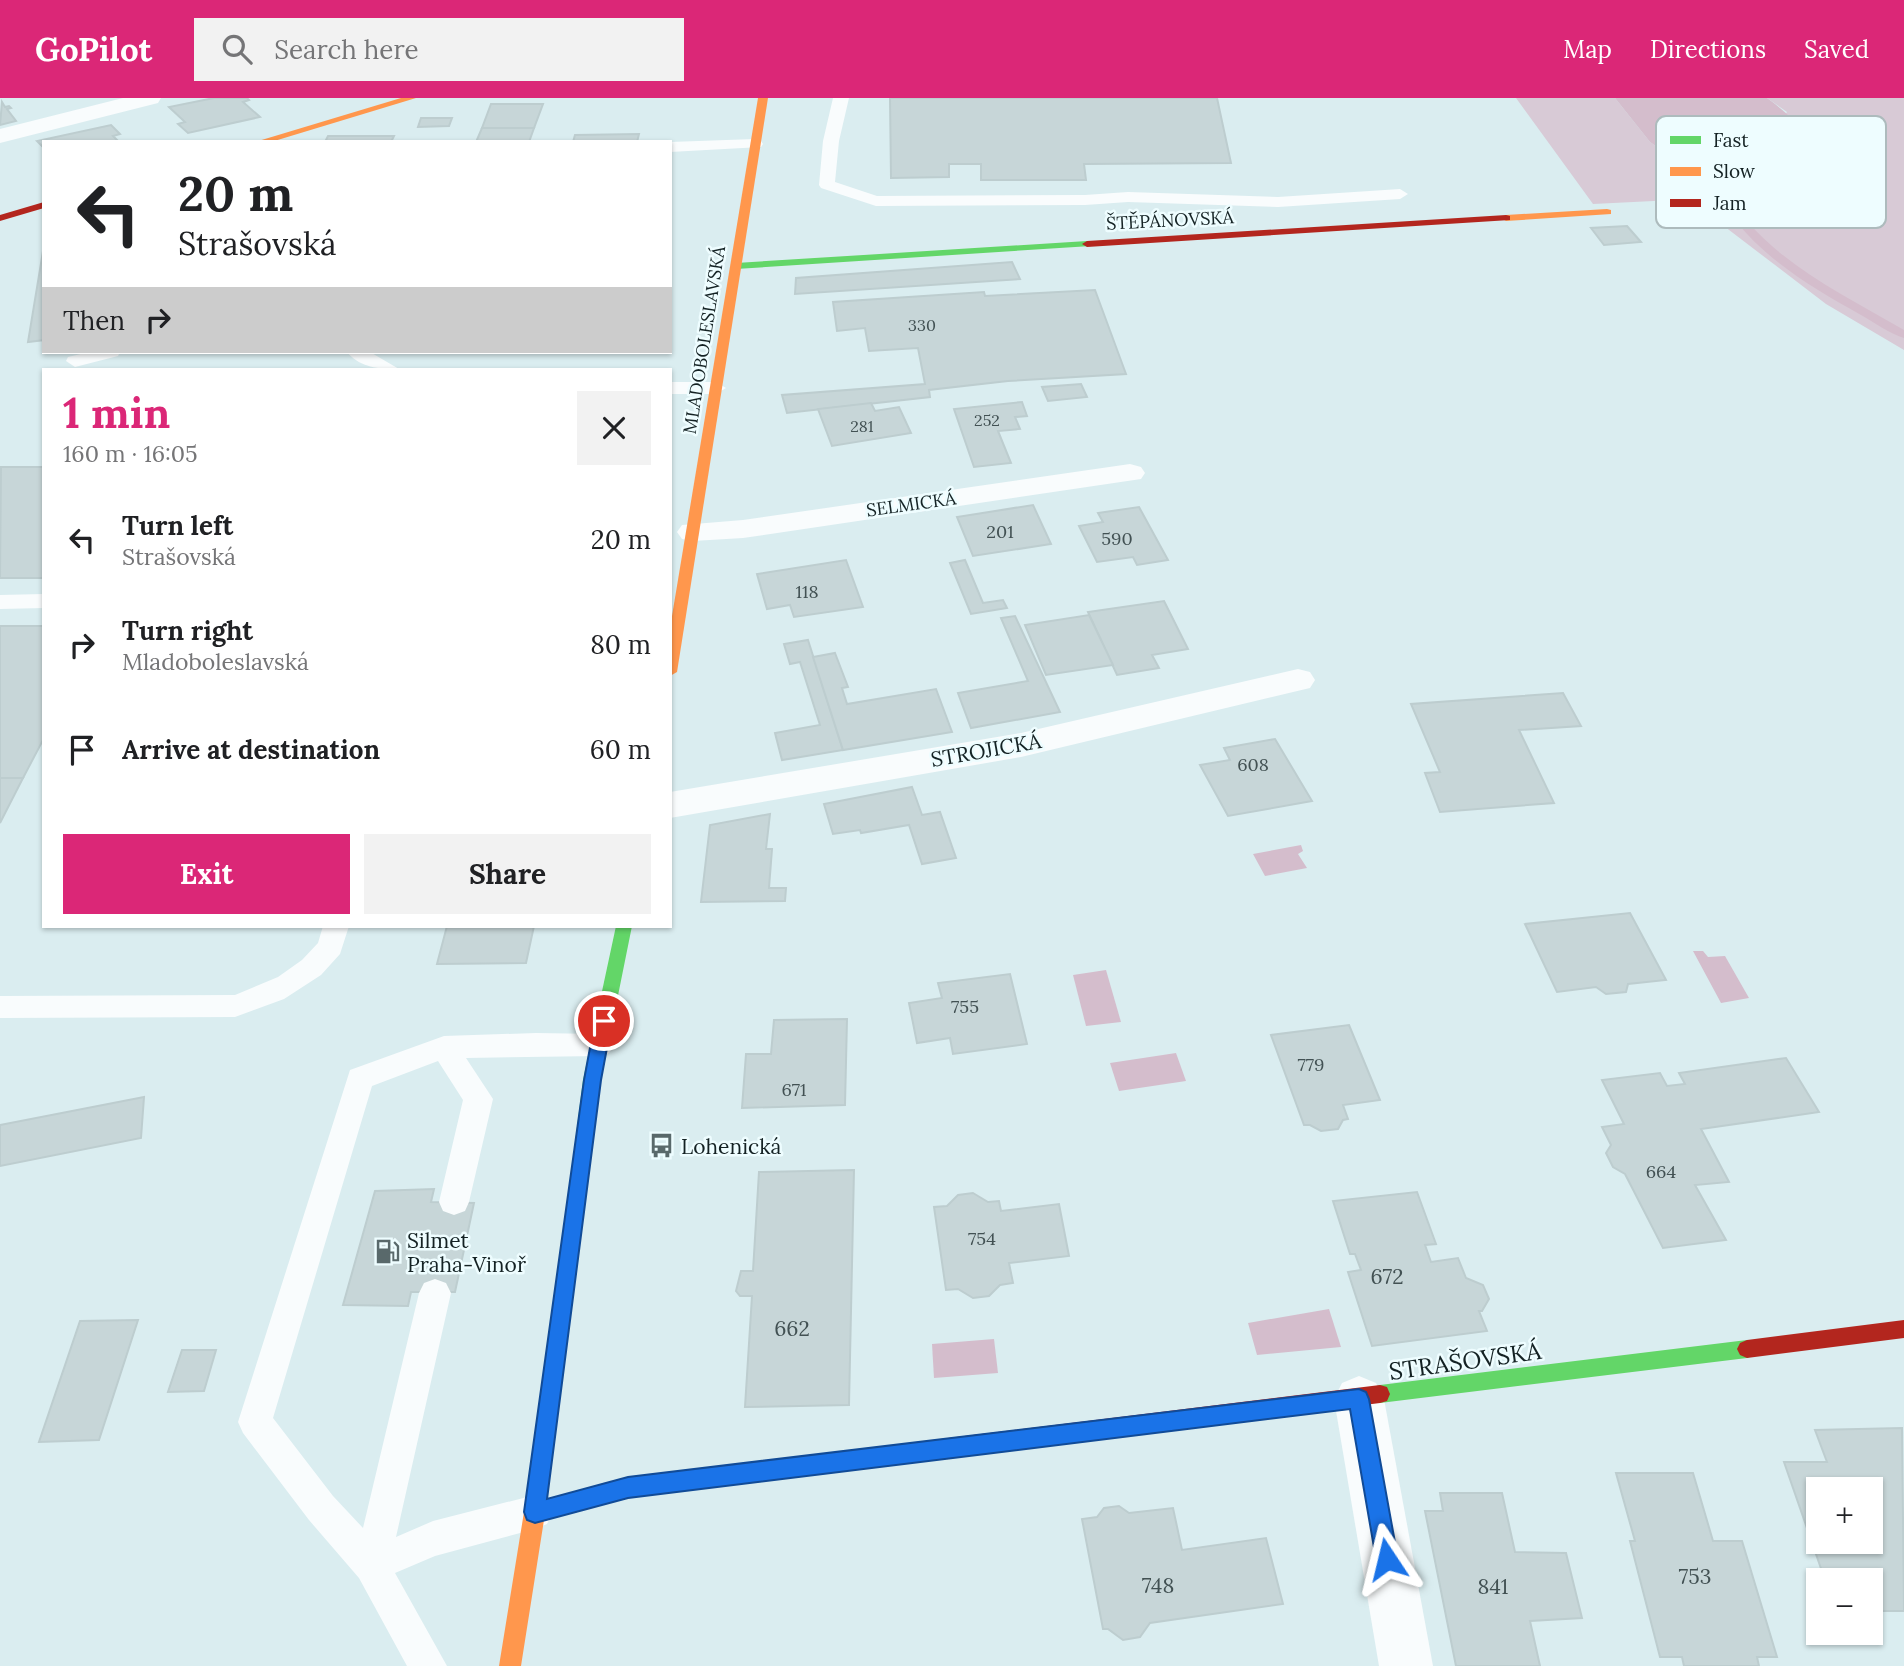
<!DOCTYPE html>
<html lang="en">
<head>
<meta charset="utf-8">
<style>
  :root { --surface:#fff; --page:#f2f2f2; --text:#202124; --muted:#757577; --accent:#db2777 }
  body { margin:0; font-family:Lora,serif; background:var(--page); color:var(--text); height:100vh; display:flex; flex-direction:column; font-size:26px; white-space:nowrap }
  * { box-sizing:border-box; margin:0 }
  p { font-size:23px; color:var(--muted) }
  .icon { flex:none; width:38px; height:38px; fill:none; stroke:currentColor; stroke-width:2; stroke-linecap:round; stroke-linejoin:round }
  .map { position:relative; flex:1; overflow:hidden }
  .sheet { position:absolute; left:42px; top:270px; width:630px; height:560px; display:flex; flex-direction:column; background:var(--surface); border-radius:0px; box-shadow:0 2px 5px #0004 }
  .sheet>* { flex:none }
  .banner { position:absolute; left:42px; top:42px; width:630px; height:214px; border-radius:0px; box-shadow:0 2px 5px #0004; background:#fff; color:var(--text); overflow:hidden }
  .tools { position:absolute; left:1806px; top:1379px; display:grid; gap:14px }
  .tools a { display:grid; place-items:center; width:77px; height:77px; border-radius:0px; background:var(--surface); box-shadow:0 2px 5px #0004; font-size:35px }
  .pin { position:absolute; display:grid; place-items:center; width:60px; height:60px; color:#fff; margin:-30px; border:4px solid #fff; border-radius:50%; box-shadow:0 2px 7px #0007 }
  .me { position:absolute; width:77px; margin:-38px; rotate:350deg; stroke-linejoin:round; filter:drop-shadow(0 0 5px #0008) }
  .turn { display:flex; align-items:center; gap:24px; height:147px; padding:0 21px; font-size:32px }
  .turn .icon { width:91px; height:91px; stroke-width:2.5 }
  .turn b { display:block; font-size:49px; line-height:60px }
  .then { display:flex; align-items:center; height:66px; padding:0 21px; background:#0003; gap:14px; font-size:26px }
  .round { display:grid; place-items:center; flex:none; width:74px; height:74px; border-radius:0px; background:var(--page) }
  .summary { display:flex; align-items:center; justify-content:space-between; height:119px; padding:0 21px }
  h1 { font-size:42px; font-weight:800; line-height:52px; color:var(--accent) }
  .primary-button { display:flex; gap:14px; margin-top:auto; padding:14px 21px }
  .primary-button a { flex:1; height:80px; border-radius:0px; background:var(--accent); color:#fff; font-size:28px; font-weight:800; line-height:80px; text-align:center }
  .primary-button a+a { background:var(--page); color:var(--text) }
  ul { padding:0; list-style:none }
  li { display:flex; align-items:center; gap:21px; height:105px; padding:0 21px }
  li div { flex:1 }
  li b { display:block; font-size:26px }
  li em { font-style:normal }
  header { display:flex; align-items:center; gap:42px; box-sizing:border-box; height:98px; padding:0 35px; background:var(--accent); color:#fff }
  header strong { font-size:33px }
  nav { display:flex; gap:38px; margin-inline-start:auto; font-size:24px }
  .search { width:490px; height:63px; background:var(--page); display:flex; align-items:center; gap:18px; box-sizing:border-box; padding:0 24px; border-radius:0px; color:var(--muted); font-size:26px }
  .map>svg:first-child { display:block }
</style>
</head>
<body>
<header>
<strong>GoPilot</strong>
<div class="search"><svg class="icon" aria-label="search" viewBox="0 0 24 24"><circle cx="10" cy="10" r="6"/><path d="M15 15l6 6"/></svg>Search here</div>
<nav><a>Map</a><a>Directions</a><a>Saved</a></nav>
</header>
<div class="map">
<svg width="1904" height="1568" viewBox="0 0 1904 1568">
  <rect width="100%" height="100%" fill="#daedf0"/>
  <path fill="#d8cad6" d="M1516,0h99l35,44 13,9 40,42 35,-3 49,-78 -20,-14h137v252l-78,-46 -110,-84 1,-9 -11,1 -12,-13 -101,5z"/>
  <g fill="#d4bdcc">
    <path d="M1615,0h152c30,22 42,36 51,73l-14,16 -101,6 -40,-42 -13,-9z"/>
    <path d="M1301,747l2,6 -5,3 9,14 -42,8 -12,-22z"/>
    <path d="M1693,853h10l5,6 17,-1 24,42 -28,5z"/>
    <path d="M1106,872l15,52 -35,4 -13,-51z"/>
    <path d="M1176,955l10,28 -67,10 -9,-28z"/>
    <path d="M1329,1211l12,38 -84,8 -9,-32z"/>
    <path d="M994,1241l4,34 -64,5 -2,-34z"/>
  </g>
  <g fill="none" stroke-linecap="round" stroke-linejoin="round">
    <path fill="#d4bdcc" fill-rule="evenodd" d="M1730,112h8c43,56 106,85 166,120v8c-15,-5 -29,-15 -43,-23 -50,-28 -98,-56 -132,-103z"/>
  </g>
  <g fill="#c7d6d8" stroke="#bdcdcf" stroke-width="2" fill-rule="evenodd">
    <path d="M214,0h33l2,2 -6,2 17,15 -72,16 -10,-9 7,-2 -16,-15z"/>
    <path d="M890,0h327l14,65 -147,1 2,16h-105v-16h-32v13l-58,1z"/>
    <path d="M2,4l3,5 4,-1 2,2 -4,1 9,12 -16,4z"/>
    <path d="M491,6h52l-9,24h-52z"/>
    <path d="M421,20h31l-3,8 -31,1z"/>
    <path d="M111,27l9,9 -7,2 6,6h-75v6l-7,-7z"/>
    <path d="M482,30h52l-5,14h-53z"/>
    <path d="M639,36l-2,8h-64l2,-7z"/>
    <path d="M328,38h66l-3,6h-66z"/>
    <path d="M1627,128l14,16 -37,3 -13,-17z"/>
    <path d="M44,147v95l-16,2z"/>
    <path d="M1012,164l8,17 -225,15 1,-16z"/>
    <path d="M1095,192l31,84 -118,7 -79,9 1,7 -143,16 -5,-18 143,-11 -7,-36 -49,3 -4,-23 -28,3 -4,-29 151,-10 1,4z"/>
    <path d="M1081,286l6,13 -39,4 -6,-14z"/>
    <path d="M1022,304l5,14 -12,1 5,12 -22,2 13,32 -37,4 -20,-58z"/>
    <path d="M871,305l4,8 24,-4 12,26 -79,13 -14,-37z"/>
    <path d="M1,369h43v111h-44z"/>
    <path d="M1033,407l18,39 -78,12 -16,-39z"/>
    <path d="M1139,409l29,53 -31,5 -4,-8 -36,5 -18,-36 24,-4 -5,-9z"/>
    <path d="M846,462l17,47 -69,10 -4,-12 -23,4 -10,-35z"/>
    <path d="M965,462l18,43 20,-3 4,8 -36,6 -21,-51z"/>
    <path d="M1164,503l24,48 -36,6 7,13 -42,7 -29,-63z"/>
    <path d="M1089,517l24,50 -67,10 -21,-50z"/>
    <path d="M1015,518l45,96 -89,16 -13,-35 70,-12 -27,-63z"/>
    <path d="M0,528h44v112l-21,40h-23z"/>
    <path d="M808,542l35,110 -61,10 -7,-27 45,-8 -20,-63 -10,2 -6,-20z"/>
    <path d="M835,555l13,34 -6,1 5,16 89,-15 16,43 -109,18 -30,-93z"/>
    <path d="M1563,595l18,33 -62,4 35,73 -114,9 -15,-39 15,-1 -29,-68z"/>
    <path d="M1275,641l37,62 -84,15 -28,-51 30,-5 -6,-12z"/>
    <path d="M0,680h23l-23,45z"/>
    <path d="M912,689l10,28 18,-3 16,46 -34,6 -13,-39 -48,8 -1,-3 -27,4 -9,-30z"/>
    <path d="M770,716l-4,35h6l-3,39h17l-1,13 -84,1 9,-77z"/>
    <path d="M1630,815l36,67 -38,4 -2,8 -20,2 -10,-7 -39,5 -32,-68z"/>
    <path d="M447,828h87l-8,37 -89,1z"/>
    <path d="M1010,876l17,70 -74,10 -3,-16 -33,5 -8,-40 33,-5 -4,-15z"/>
    <path d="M847,921l-2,86 -103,3 4,-54h25l3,-34z"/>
    <path d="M1349,927l31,75 -37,5 5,14 -5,1 -5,9 -17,2 -11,-6h-6l-33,-90z"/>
    <path d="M1786,960l33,54 -118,17 28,53 -34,3 31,55 -63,8 -38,-74 -12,-7 -7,-14 5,-8 -9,-18 22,-3 -22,-44 58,-7 7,13 18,-2 -6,-11z"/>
    <path d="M144,999l-3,41 -141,28v-41z"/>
    <path d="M854,1072l-5,235 -104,2 7,-111h-12l-4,-5 5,-20h12l6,-99z"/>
    <path d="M434,1091l-3,13 43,1 -19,89h-44l-3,14 -65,-1 32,-114z"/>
    <path d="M1417,1094l19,52 -11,1 6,17 27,-4 8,20 17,7 6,14 -7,12h-3l8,20 -115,15 -24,-74 13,-2 -6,-16h-5l-17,-53z"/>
    <path d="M973,1095l15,9 11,-1 2,10 58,-7 10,52 -60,7 4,20 -13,2 -11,11 -16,2 -15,-9 -12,1 -12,-83 13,-1 11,-11z"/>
    <path d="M138,1222l-39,120 -60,2 41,-121z"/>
    <path d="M182,1252h34l-12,41 -36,1z"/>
    <path d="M1902,1330l2,183h-33v-31h-46l-41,-118h43l-12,-32zM1818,1391h53v53h-53z"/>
    <path d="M1616,1375h77l20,68h29l35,116h-20l2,9h-75l-2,-9h-22l-30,-116h5z"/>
    <path d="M1440,1395h62l13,59 51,1 16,65 -52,3 10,45h-84l-31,-155h18z"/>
    <path d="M1119,1408l10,7 44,-5 9,42 84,-12 17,66 -133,19 -10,14 -17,3 -15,-11h-5l-21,-110 15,-2 7,-9z"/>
  </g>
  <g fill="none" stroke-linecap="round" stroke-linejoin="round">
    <g fill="#f9fcfd" fill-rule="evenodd">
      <path d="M833,0h16l-10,43 -4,41 42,14 208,-1 43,-3 150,5 122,-8 8,5 -8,5 -122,8 -150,-5 -43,3 -209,1 -55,-18 -2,-3 4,-44z"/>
      <path d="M755,41l6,2 2,3 -2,3 -91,5v-10z"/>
      <path d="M89,254h31l-2,4 -43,11 -9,-6 2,-4z"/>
      <path d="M347,254h23l29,17c-19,1 -40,-2 -52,-17z"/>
      <path d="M670,284h46l10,6 -10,6h-46z"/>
      <path d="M44,496v14l-44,1v-14z"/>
      <path d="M323,828h26l-9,28 -19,21 -37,24 -49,18 -235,1v-22l235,-1 43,-18 24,-17 16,-17z"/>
      <path d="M536,935l63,1 10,3 4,8 -4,8 -10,3 -133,2 27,41 -24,103 -4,9 -11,4 -11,-4 -4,-9 24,-102 -25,-39 -66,25 -99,332 60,78 30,32 56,-235 5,-10 11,-4 11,4 5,10 -55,244 37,-16 102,-26 12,5 6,12 -6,12 -12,5 -100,27 -40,17 52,93h-40l-48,-88 -50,-58 -66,-87 -5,-11 112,-352 94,-34z"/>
    </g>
    <g fill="#f9fcfd" fill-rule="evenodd">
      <path d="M123,0h38l-3,5 -158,40v-14z"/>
      <path d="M1130,366l11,3 4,6 -4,6 -398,59 -50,3 -11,-2 -5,-7 5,-7 61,-5z"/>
      <path d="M1298,571l12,3 5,8 -5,8 -289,69 -351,61v-26l351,-59z"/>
      <path d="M1359,1278l17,7 8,16 49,267h-54l-45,-267 8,-16z"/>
    </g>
    <g fill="#63d668" fill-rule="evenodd">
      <path d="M1087,143l5,3 -1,2 -355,23 -5,-3 5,-3z"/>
      <path d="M616,828h16l-31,154 -19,148 -2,6 -7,2 -7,-2 -2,-6 19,-148z"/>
      <path d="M1747,1242l7,3 3,6 -3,6 -7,3 -367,45 -7,-2 -3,-7 3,-7 7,-2z"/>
    </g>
    <g fill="#ff974d" fill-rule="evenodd">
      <path d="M401,0h15l-145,44h-16z"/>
      <path d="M758,0h10l-91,574 -7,4v-48z"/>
      <path d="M1607,111l4,1v4l-105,7 -5,-3 5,-3z"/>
      <path d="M573,1122l7,2 2,6 -35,271 81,-21 320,-40 7,3 3,7 -3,7 -7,3 -320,40 -84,22 -23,146h-22l25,-154 40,-284 2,-6z"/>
    </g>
    <g fill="#b3261e" fill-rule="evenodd">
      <path d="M44,104v6l-44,13v-6z"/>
      <path d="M1506,117l4,1v4l-423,27 -5,-3 5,-3z"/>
      <path d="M1904,1222v18l-157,20 -7,-3 -3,-6 3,-6 7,-3z"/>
      <path d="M1380,1287l7,2 3,7 -3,7 -7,2 -432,55 -7,-3 -3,-7 3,-7 7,-3z"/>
    </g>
  </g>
  <path fill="#1a73e8" stroke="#114b97" stroke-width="2" d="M604,917l6,2 2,4 -11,59 -54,419 81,-22 731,-88 7,3 3,7 29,160 -3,8 -8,3 -7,-3 -4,-8 -26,-150 -722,89 -93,25 -8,-3 -3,-8 60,-432 11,-59 3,-4z"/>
  <defs>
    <symbol id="bus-bare" viewBox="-9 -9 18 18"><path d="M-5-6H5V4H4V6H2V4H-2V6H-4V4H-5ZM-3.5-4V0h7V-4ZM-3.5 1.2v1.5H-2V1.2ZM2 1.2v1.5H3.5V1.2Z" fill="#59696b" stroke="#eefdff" stroke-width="2.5" paint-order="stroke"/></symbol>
    <symbol id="fuel-bare" viewBox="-9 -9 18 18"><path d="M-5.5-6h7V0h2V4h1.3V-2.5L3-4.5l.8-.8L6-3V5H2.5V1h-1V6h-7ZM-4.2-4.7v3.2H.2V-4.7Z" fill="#59696b" stroke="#eefdff" stroke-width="2.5" paint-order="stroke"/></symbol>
  </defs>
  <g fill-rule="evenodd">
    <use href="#bus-bare" x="644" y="1030" width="35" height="35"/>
    <use href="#fuel-bare" x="370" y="1136" width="35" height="35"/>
  </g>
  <g text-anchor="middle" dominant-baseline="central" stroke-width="5" stroke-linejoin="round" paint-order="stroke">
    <g font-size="16" fill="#425153">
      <text x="922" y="227">330</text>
      <text x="987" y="322">252</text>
      <text x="862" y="328">281</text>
    </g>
    <g font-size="18" fill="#142224" stroke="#eefdff">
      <text transform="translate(1170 122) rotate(-3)">ŠTĚPÁNOVSKÁ</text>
      <text transform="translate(704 242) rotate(-81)">MLADOBOLESLAVSKÁ</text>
      <text transform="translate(911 406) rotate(-8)">SELMICKÁ</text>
    </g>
    <g font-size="18" fill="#425153">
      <text x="1000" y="433">201</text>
      <text x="1117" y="440">590</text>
      <text x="807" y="493">118</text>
      <text x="1253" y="666">608</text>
      <text x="965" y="908">755</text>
      <text x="1311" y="966">779</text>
      <text x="794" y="991">671</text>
      <text x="1661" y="1073">664</text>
      <text x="982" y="1140">754</text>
    </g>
    <g font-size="21" fill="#142224" stroke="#eefdff">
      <text transform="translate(986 652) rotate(-10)">STROJICKÁ</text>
    </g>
    <g font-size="21" fill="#142224" stroke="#eefdff" text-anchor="start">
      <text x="681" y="1048">Lohenická</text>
      <text x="407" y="1142">Silmet<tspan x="407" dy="24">Praha-Vinoř</tspan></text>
    </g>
    <g font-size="21" fill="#425153">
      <text x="1387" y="1178">672</text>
      <text x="792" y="1230">662</text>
      <text x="1695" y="1478">753</text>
      <text x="1158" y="1487">748</text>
      <text x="1493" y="1488">841</text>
    </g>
    <g font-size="24" fill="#142224" stroke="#eefdff">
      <text transform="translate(1465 1263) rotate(-8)">STRAŠOVSKÁ</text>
    </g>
  </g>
  <rect x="1656" y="18" width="230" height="112" rx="10" fill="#eefdff" stroke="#adbbbd" stroke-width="2"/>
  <rect x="1670" y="38" width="31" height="8" fill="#63d668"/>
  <rect x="1670" y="69" width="31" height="9" fill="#ff974d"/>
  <rect x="1670" y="101" width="31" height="8" fill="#b3261e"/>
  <g font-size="19" fill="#142224">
    <text x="1713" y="49">Fast</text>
    <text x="1713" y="80">Slow</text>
    <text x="1713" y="112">Jam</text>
  </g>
</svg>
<div class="tools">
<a>+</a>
<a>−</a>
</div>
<div class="pin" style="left:604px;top:923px;background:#d93025"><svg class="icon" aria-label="arrive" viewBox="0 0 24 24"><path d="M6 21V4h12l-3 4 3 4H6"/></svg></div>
<svg class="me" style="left:1387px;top:1461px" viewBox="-20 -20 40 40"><path d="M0-17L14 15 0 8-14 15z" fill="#1a73e8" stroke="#fff" stroke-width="4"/></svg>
<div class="banner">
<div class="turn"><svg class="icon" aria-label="left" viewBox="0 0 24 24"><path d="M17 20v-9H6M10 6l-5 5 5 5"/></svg><div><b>20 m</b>Strašovská</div></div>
<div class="then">Then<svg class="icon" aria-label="right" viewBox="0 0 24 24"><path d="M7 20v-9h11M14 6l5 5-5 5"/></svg></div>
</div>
<section class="sheet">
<div class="summary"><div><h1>1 min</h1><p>160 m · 16:05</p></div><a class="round"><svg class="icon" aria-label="close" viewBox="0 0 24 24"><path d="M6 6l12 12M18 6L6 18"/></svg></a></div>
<ul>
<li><svg class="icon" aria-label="left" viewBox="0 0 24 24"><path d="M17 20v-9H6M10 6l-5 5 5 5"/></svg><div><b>Turn left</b><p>Strašovská</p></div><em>20 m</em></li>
<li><svg class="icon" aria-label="right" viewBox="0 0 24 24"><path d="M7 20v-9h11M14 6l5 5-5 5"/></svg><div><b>Turn right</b><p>Mladoboleslavská</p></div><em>80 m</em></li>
<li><svg class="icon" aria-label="arrive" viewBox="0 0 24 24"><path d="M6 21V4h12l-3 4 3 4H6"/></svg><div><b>Arrive at destination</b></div><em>60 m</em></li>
</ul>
<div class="primary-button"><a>Exit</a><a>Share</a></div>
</section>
</div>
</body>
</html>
